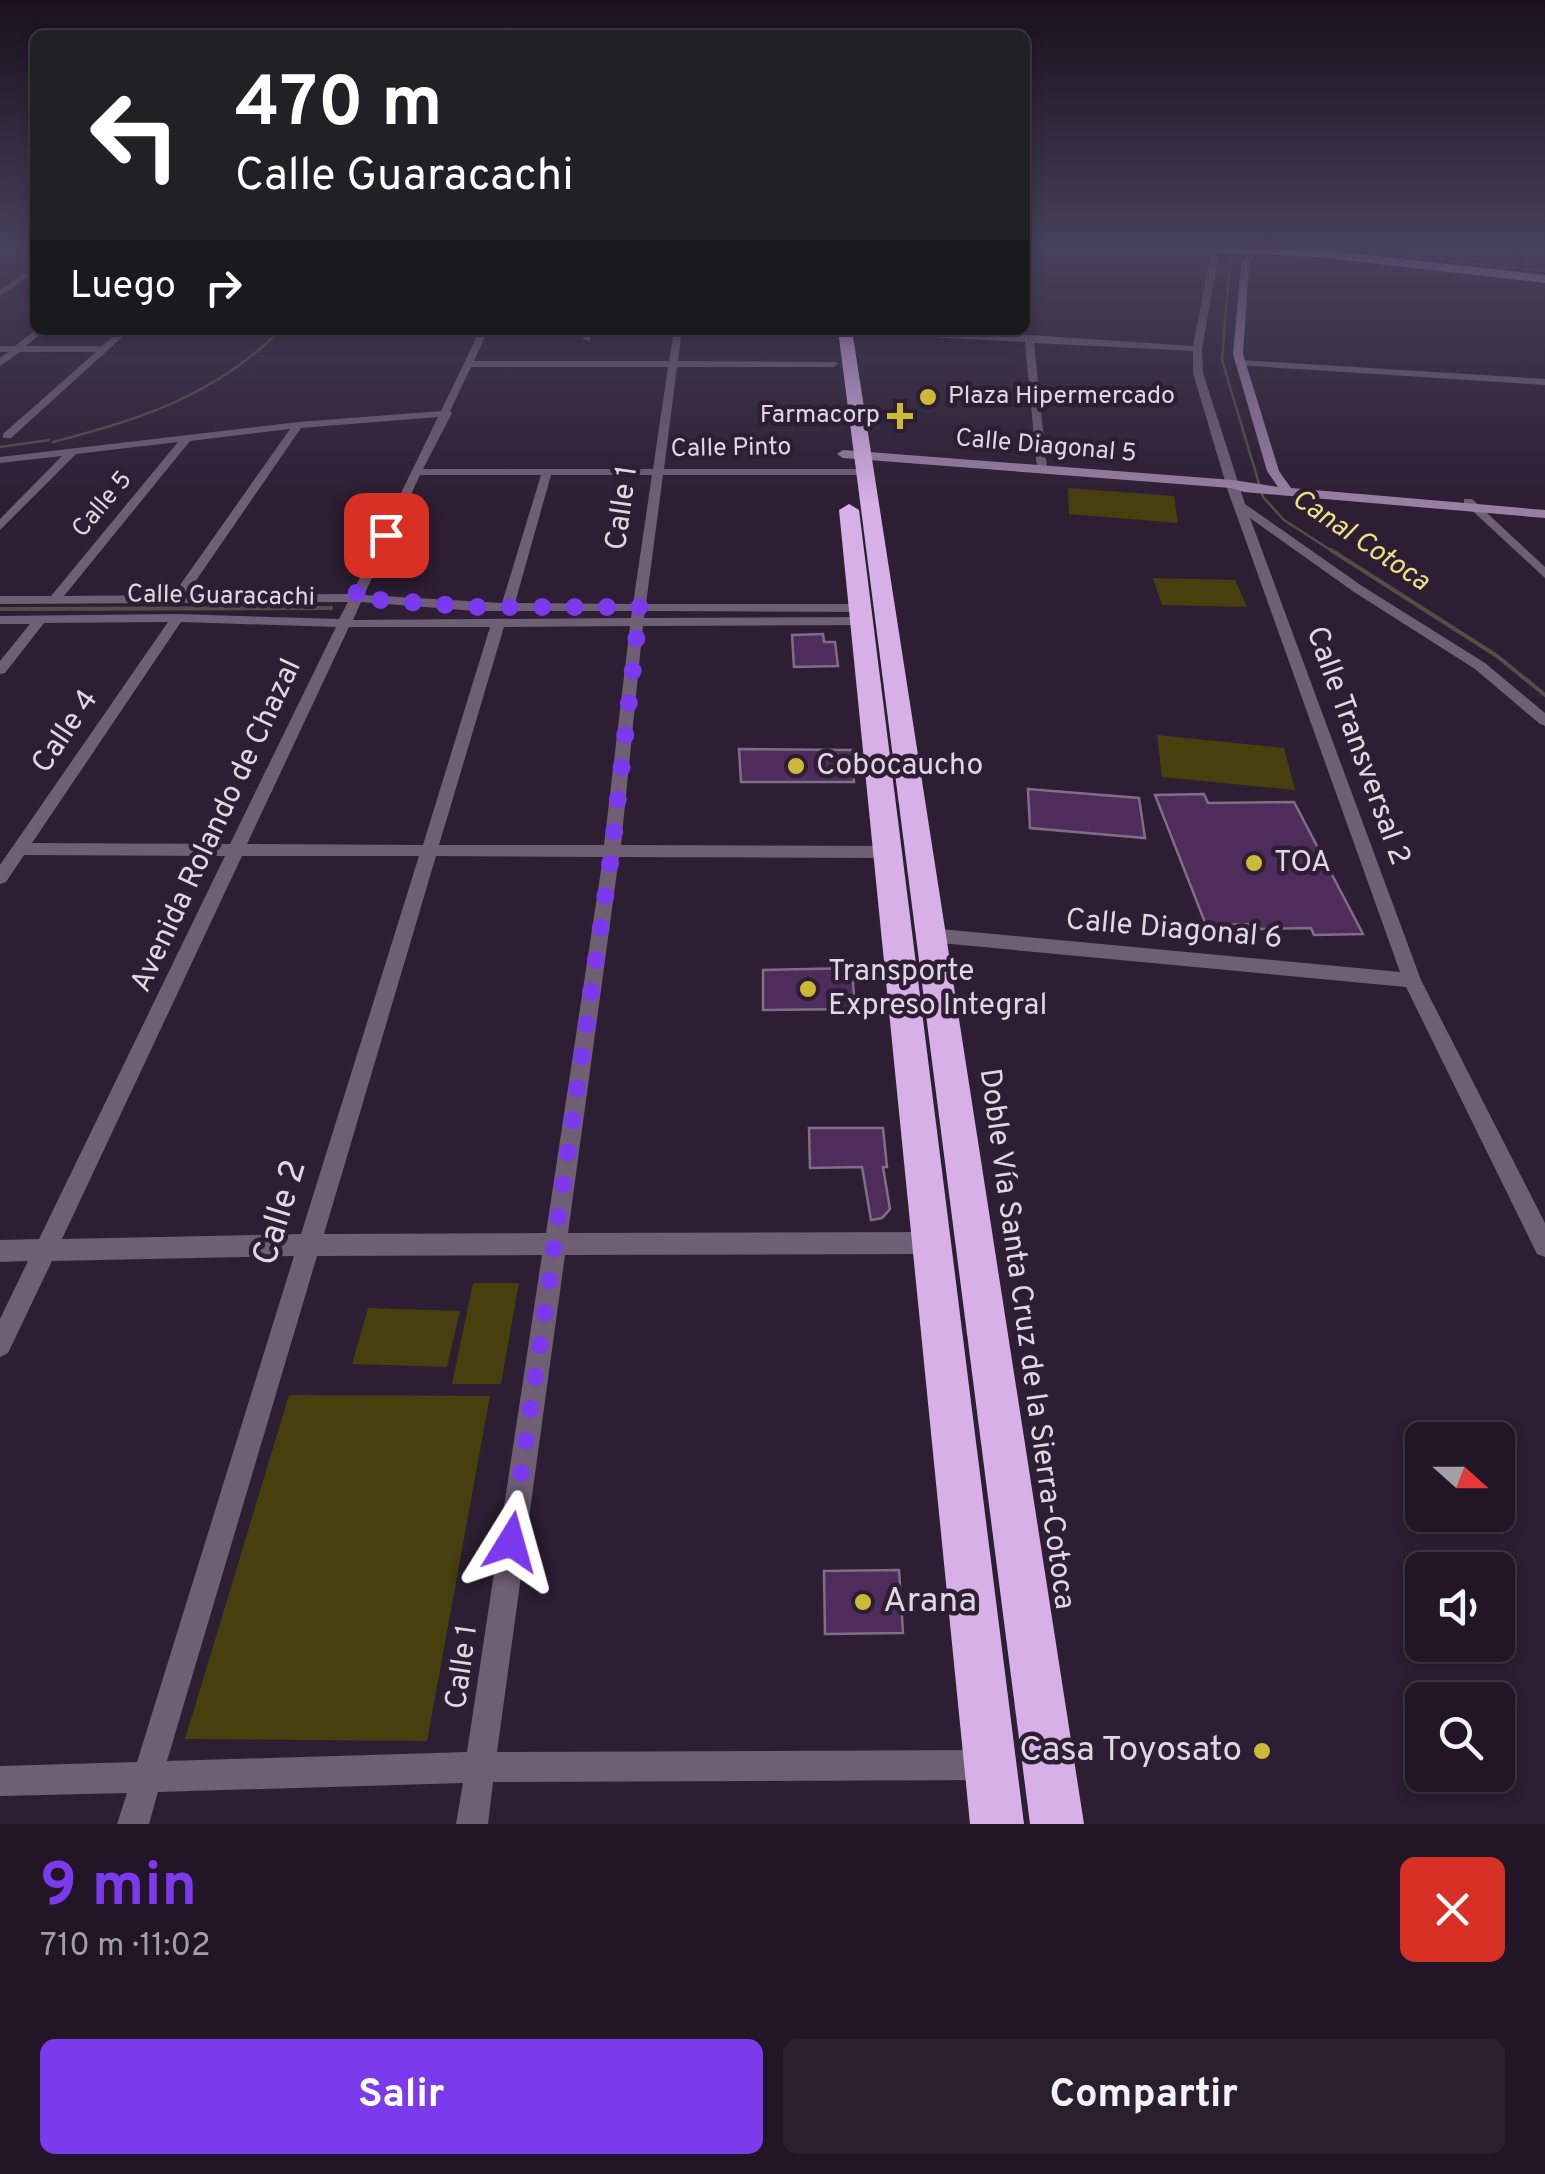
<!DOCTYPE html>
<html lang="es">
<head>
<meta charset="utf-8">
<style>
  :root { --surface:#221626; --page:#2a1f2e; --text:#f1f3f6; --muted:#a29fa7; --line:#3f3543; --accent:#7c3aed }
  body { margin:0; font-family:Overpass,sans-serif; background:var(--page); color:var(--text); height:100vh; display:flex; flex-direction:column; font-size:38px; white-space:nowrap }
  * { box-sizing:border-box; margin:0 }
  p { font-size:32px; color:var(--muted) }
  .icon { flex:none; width:55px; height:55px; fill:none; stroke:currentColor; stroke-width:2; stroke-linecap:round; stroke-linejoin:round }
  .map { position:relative; height:1824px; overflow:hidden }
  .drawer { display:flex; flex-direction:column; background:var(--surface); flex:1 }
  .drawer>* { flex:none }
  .top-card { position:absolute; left:30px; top:30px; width:1000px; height:305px; border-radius:15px; box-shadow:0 5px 15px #0003,0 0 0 2px var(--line); background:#202124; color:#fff; overflow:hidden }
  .needle { width:65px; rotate:111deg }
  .buttons { position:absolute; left:1405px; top:1422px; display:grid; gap:20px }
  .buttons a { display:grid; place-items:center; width:110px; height:110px; border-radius:15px; background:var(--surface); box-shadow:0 5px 15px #0003,0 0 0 2px var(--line); font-size:50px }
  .pin { position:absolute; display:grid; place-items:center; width:85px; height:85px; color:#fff; margin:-42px; border-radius:20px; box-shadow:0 5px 15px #0006 }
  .me { position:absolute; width:110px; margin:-55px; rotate:8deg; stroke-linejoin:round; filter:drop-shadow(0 0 8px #0008) }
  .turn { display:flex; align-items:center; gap:35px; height:210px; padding:0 40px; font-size:45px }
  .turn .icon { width:130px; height:130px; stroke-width:2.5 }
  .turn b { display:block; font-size:70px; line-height:85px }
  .then { display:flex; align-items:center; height:95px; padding:0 40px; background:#0003; gap:20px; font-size:38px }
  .round { display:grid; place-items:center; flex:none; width:105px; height:105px; border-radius:15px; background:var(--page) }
  .head { display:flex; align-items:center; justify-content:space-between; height:170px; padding:0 40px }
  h1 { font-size:60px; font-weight:700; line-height:75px; color:var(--accent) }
  .action { display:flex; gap:20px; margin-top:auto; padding:20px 40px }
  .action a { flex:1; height:115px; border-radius:15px; background:var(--accent); color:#fff; font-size:40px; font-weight:700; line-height:115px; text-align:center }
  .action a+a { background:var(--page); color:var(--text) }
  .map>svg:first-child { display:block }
</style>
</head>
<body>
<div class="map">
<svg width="1545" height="1824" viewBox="0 0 1545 1824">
  <rect width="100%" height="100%" fill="#2d1e33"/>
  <g fill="#473f0d">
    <path d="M1068,488l106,8 4,27 -109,-9z"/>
    <path d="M1153,578l82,2 12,27 -85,-2z"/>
    <path d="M1157,735l127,13 11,42 -133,-13z"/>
    <path d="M473,1283h46l-18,101h-49z"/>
    <path d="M368,1308l92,3 -13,56 -95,-3z"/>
    <path d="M289,1395l201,1 -63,345 -242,-2z"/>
  </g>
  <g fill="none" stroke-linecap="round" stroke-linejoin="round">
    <g stroke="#544f46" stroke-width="2.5">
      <path d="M1231,248l-9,112 41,137 21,23 51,33"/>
      <path d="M1345,249l200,22"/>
      <path d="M53,442c86,-22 164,-47 227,-112"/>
      <path d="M0,447l49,-7"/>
    </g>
    <g stroke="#544f46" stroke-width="4">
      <path d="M1331,550l166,106 48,39"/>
      <path d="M0,609l331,-1"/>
    </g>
  </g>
  <g fill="#4e2c5b" stroke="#806e87" stroke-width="2.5">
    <path d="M823,634l1,8h11l3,24 -44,1 -2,-32z"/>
    <path d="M739,749l112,1 3,32h-113z"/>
    <path d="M1028,789l111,9 6,40 -115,-10z"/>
    <path d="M1204,794l4,9 86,-1 69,132 -49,1 -3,-7 -51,1 -2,-5 -52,1 -51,-130z"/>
    <path d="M852,968l3,41 -92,1v-40z"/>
    <path d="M809,1128h74l4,39h-4l7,42 -8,9 -11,2 -9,-53 -52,1z"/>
    <path d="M899,1570l4,63 -78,1 -1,-63z"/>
  </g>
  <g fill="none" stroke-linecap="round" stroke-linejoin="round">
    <g fill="#6f5f75" fill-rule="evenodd">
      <path d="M1201,248h8l9,9 -16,92 1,24 42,131 117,82 123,77 60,50v13l-5,-2 -65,-55 -121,-77 -104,-74 171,462 124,243v34l-8,-3 -131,-267 -476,-45 -6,-2 -3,-5 3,-5 6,-2 470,44 -172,-481 -35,-118v-22l-159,-8 13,126 -5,3 -5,-3 -12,-127 -168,-9 -4,-3 176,5 164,11 17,-89z"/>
      <path d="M1518,248h8l5,19 -7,-2z"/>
      <path d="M35,266v6l-35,24v-6z"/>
      <path d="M36,330h9l-19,16h76l19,-16h9l-119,108h-8v-4l93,-82h-76l-20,14v-8l8,-6h-8v-6h15z"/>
      <path d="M480,330h8l-14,31h195l5,-31h8l-4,31 158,1 2,2 -5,3h-156l-13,102h200l5,3 -5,3h-201l-17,129h214l6,4 -6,4 -215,-1 -1,7 218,-1 7,4 -7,4 -219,1 -22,219 267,1 8,6 -8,6 -269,-1 -51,376 364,-1 8,3 3,8 -3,8 -8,3 -367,1 -68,497 488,-2 11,4 4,11 -4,11 -11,4 -492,2 -5,42h-32l7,-41 -305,9 -9,32h-32l10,-31 -127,3v-30l137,-4 157,-506 -242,5 -44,92 -8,4v-38l28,-58 -28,1v-22l39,-1 186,-383 -201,-1 -18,27 -6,2v-19l168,-243 -124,1 -39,50 -5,1v-13l30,-37h-30v-8l177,-2 162,5 9,-17 -348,2v-8h51l127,-154 -102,12 -76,76v-11l62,-63 -62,7v-6l298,-35 143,-11zM471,367h197l-15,102h-230l29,-56 -2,-2zM438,417l-86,177 -166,1 115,-167zM290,429l-117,166 -109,1 126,-155zM420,475h121l-39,128 -138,-8zM551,475h101l-19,129 -118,-1zM361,602l115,9h156l-1,7 -278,2zM181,622l155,5 -106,217 -198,-1zM630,626l-26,219h-165l65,-218zM349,627h141l-67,218 -176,-1zM242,856h177l-118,378 -239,5zM436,856l167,1 -57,376 -222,1zM542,1255l-75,497 -300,9 150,-505z"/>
      <path d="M585,330h8l-3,11 -7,-2z"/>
      <path d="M1240,360l305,19v6l-308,-20 -2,-2z"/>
      <path d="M1464,499h8l73,68v11l-81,-75z"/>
    </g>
    <path fill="#9980a3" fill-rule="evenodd" d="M1252,249l4,3 -7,13 -6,89 36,117 12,17 254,22v8l-301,-26 -13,-4 -388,-30 -6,-4 6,-4 390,30 45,7 -11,-16 -34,-117 8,-89z"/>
    <g fill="#d7b0e7" fill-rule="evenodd">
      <path d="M1202,248l114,1 229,26v8l-229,-26 -108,-5z"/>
      <path d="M838,330h14l232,1494h-54z"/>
      <path d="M849,504l10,6 165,1314h-54l-131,-1314z"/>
    </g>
  </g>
  <linearGradient id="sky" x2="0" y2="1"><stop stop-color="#19101c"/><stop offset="0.49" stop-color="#46415b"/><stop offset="1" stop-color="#46415b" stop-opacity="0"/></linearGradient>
  <rect width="1545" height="503" fill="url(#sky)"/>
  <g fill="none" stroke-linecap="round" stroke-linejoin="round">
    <path stroke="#7c3aed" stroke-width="18" stroke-dasharray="0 32.4" d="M386,535l-32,63 122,9h164l-28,243 -101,692"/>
  </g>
  <g fill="#cdb938" stroke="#2d1e33" stroke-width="4">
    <circle cx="928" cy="397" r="10"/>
    <path d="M895 401h10v10h10v10h-10v10h-10v-10h-10v-10h10z"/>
    <circle cx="796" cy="766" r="10"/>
    <circle cx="1254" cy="863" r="10"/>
    <circle cx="808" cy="989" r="10"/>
    <circle cx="863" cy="1602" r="10"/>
    <circle cx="1262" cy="1751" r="10"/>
  </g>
  <g text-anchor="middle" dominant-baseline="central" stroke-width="9" stroke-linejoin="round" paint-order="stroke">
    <g font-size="25" fill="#e0d6e4" stroke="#2d1e33" text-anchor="start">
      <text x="948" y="397">Plaza Hipermercado</text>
      <text x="880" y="416" text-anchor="end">Farmacorp</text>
    </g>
    <g font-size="25" fill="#e0d6e4" stroke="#2d1e33">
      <text transform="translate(1046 447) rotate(5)">Calle Diagonal 5</text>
      <text transform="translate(731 449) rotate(-1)">Calle Pinto</text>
      <text transform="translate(103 505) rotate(-50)">Calle 5</text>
      <text transform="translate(221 597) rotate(1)">Calle Guaracachi</text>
    </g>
    <g font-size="28" font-style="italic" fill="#efe081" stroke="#2d1e33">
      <text transform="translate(1360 541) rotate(34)">Canal Cotoca</text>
    </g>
    <g font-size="30" fill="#e0d6e4" stroke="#2d1e33">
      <text transform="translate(623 508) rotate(-82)">Calle 1</text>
      <text transform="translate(66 732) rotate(-56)">Calle 4</text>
      <text transform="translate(1357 746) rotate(70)">Calle Transversal 2</text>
      <text transform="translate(217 826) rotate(-65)">Avenida Rolando de Chazal</text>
      <text transform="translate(1174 930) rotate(5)">Calle Diagonal 6</text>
      <text transform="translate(1026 1339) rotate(82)">Doble Vía Santa Cruz de la Sierra-Cotoca</text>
      <text transform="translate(463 1667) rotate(-82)">Calle 1</text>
    </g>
    <g font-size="30" fill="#e0d6e4" stroke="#2d1e33" text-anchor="start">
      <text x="816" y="766">Cobocaucho</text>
      <text x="1274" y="863">TOA</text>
      <text x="828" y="972">Transporte<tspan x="828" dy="34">Expreso Integral</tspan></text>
    </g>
    <g font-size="35" fill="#e0d6e4" stroke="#2d1e33">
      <text transform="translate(281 1213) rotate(-73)">Calle 2</text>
    </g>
    <g font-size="35" fill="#e0d6e4" stroke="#2d1e33" text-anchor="start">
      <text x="883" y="1602">Arana</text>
      <text x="1242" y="1751" text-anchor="end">Casa Toyosato</text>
    </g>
  </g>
</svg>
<div class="buttons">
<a><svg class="needle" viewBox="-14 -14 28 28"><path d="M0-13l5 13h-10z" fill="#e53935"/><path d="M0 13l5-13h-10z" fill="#a29fa7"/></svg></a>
<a><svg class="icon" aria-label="sound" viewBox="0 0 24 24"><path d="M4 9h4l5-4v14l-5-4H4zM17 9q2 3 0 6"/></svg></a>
<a><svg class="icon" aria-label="search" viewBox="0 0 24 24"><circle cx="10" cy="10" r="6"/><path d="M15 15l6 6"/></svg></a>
</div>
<div class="pin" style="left:386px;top:535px;background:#d93025"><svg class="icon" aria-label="arrive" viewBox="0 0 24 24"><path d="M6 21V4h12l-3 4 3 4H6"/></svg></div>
<svg class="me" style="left:511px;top:1542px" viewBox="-20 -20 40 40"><path d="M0-17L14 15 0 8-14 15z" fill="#7c3aed" stroke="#fff" stroke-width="4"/></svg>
<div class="top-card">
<div class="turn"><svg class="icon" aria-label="left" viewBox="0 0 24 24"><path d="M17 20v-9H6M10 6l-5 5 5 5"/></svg><div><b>470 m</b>Calle Guaracachi</div></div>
<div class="then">Luego<svg class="icon" aria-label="right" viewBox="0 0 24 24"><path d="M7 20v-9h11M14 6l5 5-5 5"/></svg></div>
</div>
</div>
<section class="drawer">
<div class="head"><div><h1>9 min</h1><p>710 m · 11:02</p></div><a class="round" style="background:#d93025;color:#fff"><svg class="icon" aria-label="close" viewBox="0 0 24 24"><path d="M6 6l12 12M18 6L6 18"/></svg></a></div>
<div class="action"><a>Salir</a><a>Compartir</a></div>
</section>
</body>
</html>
